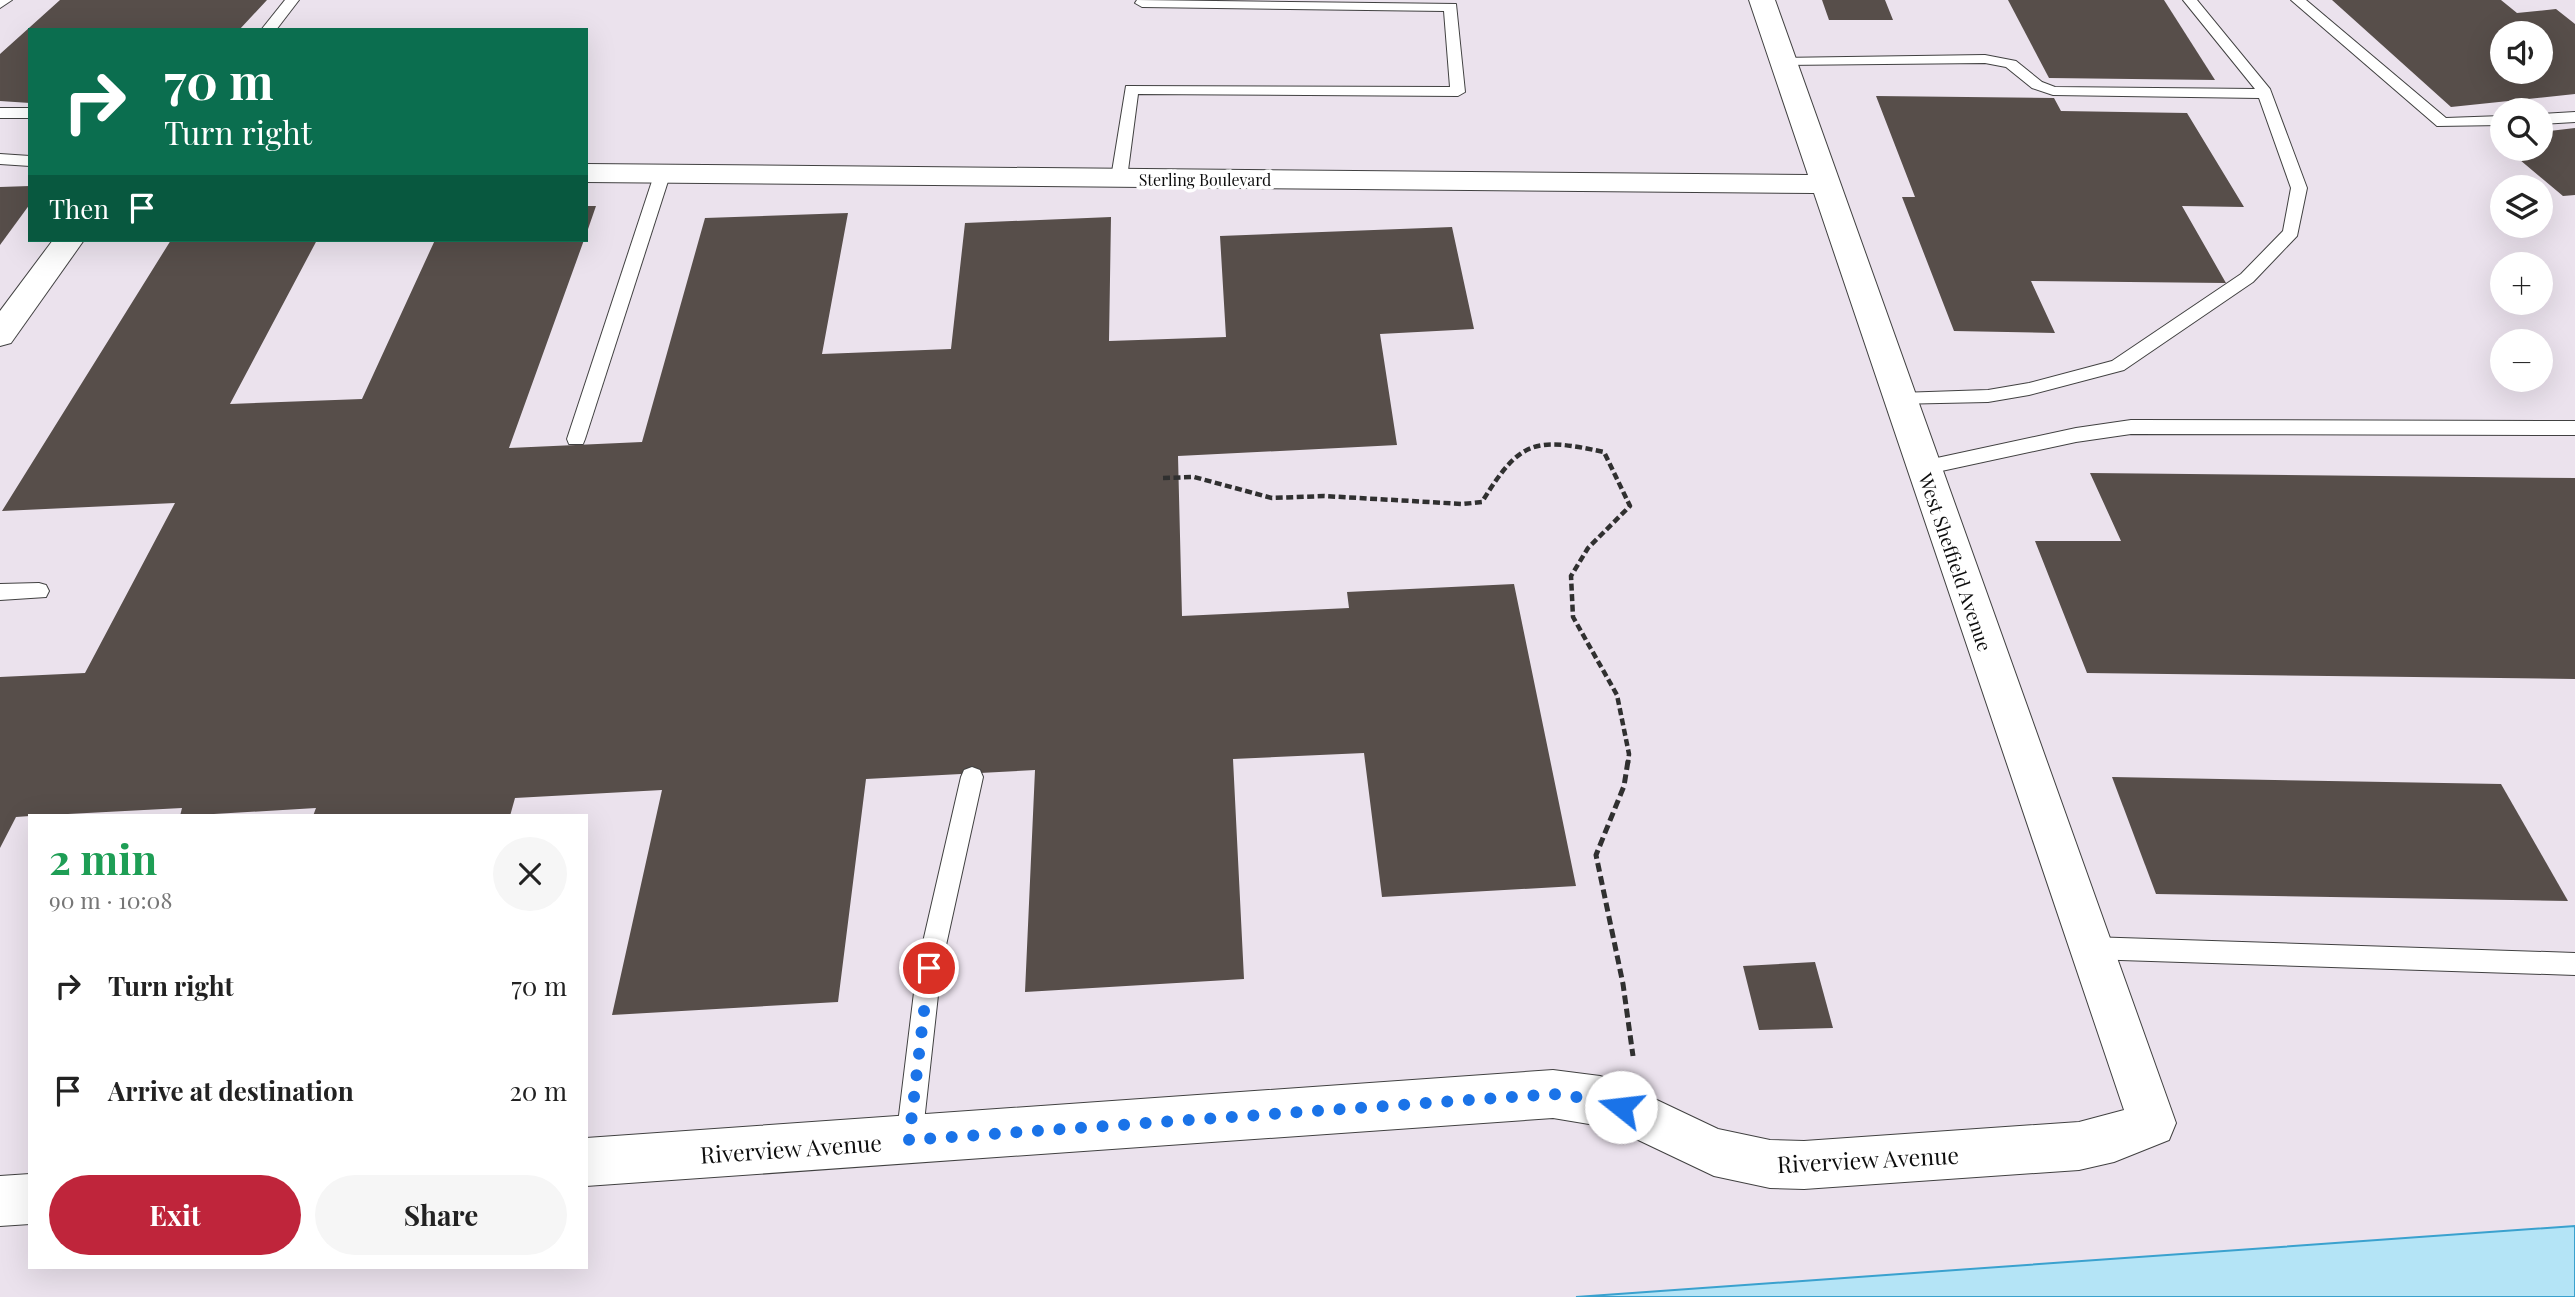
<!DOCTYPE html>
<html lang="en">
<head>
<meta charset="utf-8">
<style>
  :root { --surface:#fff; --page:#f6f6f6; --text:#222; --muted:#767676; --accent:#bf253b }
  body { margin:0; font-family:"Playfair Display",serif; background:var(--page); color:var(--text); height:100vh; display:flex; flex-direction:column; font-size:26px; white-space:nowrap }
  * { box-sizing:border-box; margin:0 }
  p { font-size:23px; color:var(--muted) }
  .icon { flex:none; width:38px; height:38px; fill:none; stroke:currentColor; stroke-width:2; stroke-linecap:round; stroke-linejoin:round }
  .map { position:relative; flex:1; overflow:hidden }
  .side { position:absolute; left:28px; top:814px; width:560px; height:455px; display:flex; flex-direction:column; background:var(--surface); border-radius:0px; box-shadow:0 7px 28px #0002 }
  .side>* { flex:none }
  .banner { position:absolute; left:28px; top:28px; width:560px; height:214px; border-radius:0px; box-shadow:0 7px 28px #0002; background:#0b6e4f; color:#fff; overflow:hidden }
  .fabs { position:absolute; left:2490px; top:21px; display:grid; gap:14px }
  .fabs a { display:grid; place-items:center; width:63px; height:63px; border-radius:50%; background:var(--surface); box-shadow:0 7px 28px #0002; font-size:35px }
  .pin { position:absolute; display:grid; place-items:center; width:60px; height:60px; color:#fff; margin:-30px; border:4px solid #fff; border-radius:50%; box-shadow:0 2px 7px #0007 }
  .me { position:absolute; width:77px; margin:-38px; rotate:286deg; stroke-linejoin:round; filter:drop-shadow(0 0 5px #0008) }
  .turn { display:flex; align-items:center; gap:24px; height:147px; padding:0 21px; font-size:32px }
  .turn .icon { width:91px; height:91px; stroke-width:2.5 }
  .turn b { display:block; font-size:49px; line-height:60px }
  .then { display:flex; align-items:center; height:66px; padding:0 21px; background:#0003; gap:14px; font-size:26px }
  .round { display:grid; place-items:center; flex:none; width:74px; height:74px; border-radius:37px; background:var(--page) }
  .overview { display:flex; align-items:center; justify-content:space-between; height:119px; padding:0 21px }
  h1 { font-size:42px; font-weight:700; line-height:52px; color:#1e9e55 }
  .primary-button { display:flex; gap:14px; margin-top:auto; padding:14px 21px }
  .primary-button a { flex:1; height:80px; border-radius:42px; background:var(--accent); color:#fff; font-size:28px; font-weight:700; line-height:80px; text-align:center }
  .primary-button a+a { background:var(--page); color:var(--text) }
  ul { padding:0; list-style:none }
  li { display:flex; align-items:center; gap:21px; height:105px; padding:0 21px }
  li div { flex:1 }
  li b { display:block; font-size:26px }
  li em { font-style:normal }
  .map>svg:first-child { display:block }
</style>
</head>
<body>
<div class="map">
<svg width="2575" height="1297" viewBox="0 0 2575 1297">
  <rect width="100%" height="100%" fill="#fffaef"/>
  <path fill="#ebe2ed" fill-rule="evenodd" d="M0,0h2575v1226l-999,71h-1576zM30,30h556v210h-556zM2502,33h39v39h-39zM2502,110h39v39h-39zM2502,187h39v39h-39zM2502,264h39v39h-39zM2502,341h39v39h-39zM30,816h556v451h-556z"/>
  <path fill="#b4e4f6" stroke="#3aa1ce" stroke-width="2" d="M2575,1226v71h-999z"/>
  <g fill="#574e4a" fill-rule="evenodd">
    <path d="M60,0h207l-28,30h-209v73l-30,-2v-47z"/>
    <path d="M1822,0h63l8,20h-64z"/>
    <path d="M2008,0h156l51,80 -166,-2z"/>
    <path d="M2332,0h169l16,13 39,-4 19,15v70l-124,13zM2502,33h39v39h-39z"/>
    <path d="M1876,96l178,2 7,13 126,2 57,94 -62,-1 44,77 -195,-2 24,52 -101,-2 -52,-134h13z"/>
    <path d="M2575,128v67l-12,1 -56,-47h34v-17z"/>
    <path d="M30,186v18l-30,41v-58z"/>
    <path d="M586,206h10l-9,26 -1,-1z"/>
    <path d="M848,213l-26,141 129,-5 14,-126 146,-6 -2,124 117,-4 -6,-101 232,-9 22,102 -94,5 17,111 -219,11 4,160 167,-8 -2,-16 167,-8 62,302 -194,11 -18,-144 -131,6 11,220 -219,13 10,-222 -169,9 -28,223 -226,13 50,-225 -147,8 -5,18h-197l3,-8 -136,8 2,-8 -152,8 -14,1 -16,31v-171l85,-4 90,-170 -173,8 169,-271h146l-87,164 132,-5 73,-159h149l-75,208 133,-6 63,-224z"/>
    <path d="M2090,473l485,5v201l-488,-6 -52,-132h86z"/>
    <path d="M2112,777l389,7 67,117 -412,-7z"/>
    <path d="M1815,962l18,66 -74,2 -16,-64z"/>
  </g>
  <g fill="none" stroke-linecap="round" stroke-linejoin="round">
    <defs>
      <g id="service">
        <path d="M0,0h12l-12,8z"/>
        <path d="M285,0h14l-23,30h-15z"/>
        <path d="M1137,0l319,4 9,88 -7,4 -320,-2 -11,84 -8,5 -6,-2 -2,-3 15,-92 324,1 -6,-76 -302,-4 -7,-4z"/>
        <path d="M2183,0h14l73,89 37,99 -10,48 -44,46 -129,88 -95,25 -41,7 -95,2 -3,-5 3,-5 6,-1 89,-3 41,-7 83,-22 129,-87 42,-43 8,-43 -32,-90 -206,-3 -21,-7 -26,-21 -21,-4 -202,2 -5,-1 -2,-3 2,-3 207,-3 31,6 26,21 13,5 200,2z"/>
        <path d="M2291,0h15l140,118 56,-2v9l-65,1z"/>
        <rect x="0" y="108" width="30" height="10"/>
        <path d="M2575,112v10l-34,2v-10z"/>
        <path d="M0,154l30,2v10l-30,-2z"/>
        <path d="M662,170l8,5 -85,264 -2,5h-14l-2,-5 87,-264z"/>
        <path d="M2131,420l444,1v14l-444,-1 -55,8 -153,33 -7,-2 -3,-5 3,-5 7,-2 153,-33z"/>
        <path d="M39,583l7,2 3,6 -3,6 -46,3v-16z"/>
        <path d="M972,767l8,3 3,7 -42,191 -19,172 -4,9 -9,4 -9,-4 -4,-9 21,-172 44,-191 3,-7z"/>
        <path d="M2090,937l485,16v22l-485,-16 -9,-3 -3,-8 3,-8z"/>
      </g>
      <g id="minor">
        <path d="M1749,0h26l401,1123 -7,17 -55,22 -35,8 -275,19 -34,-1 -56,-12 -101,-48 -60,-10 -967,68v-48l967,-68 47,6 21,7 97,46 52,11 34,1 275,-19 45,-12 -310,-917 -1228,-11v-18l1222,11z"/>
        <path d="M53,240h31l-73,103 -11,3v-35z"/>
        <path d="M30,1174v50l-30,2v-50z"/>
      </g>
    </defs>
    <use href="#service" stroke="#414141" stroke-width="2"/>
    <use href="#minor" stroke="#414141" stroke-width="2"/>
    <path stroke="#303030" stroke-width="4.5" stroke-dasharray="7 3.5" stroke-linecap="butt" d="M1163,478l31,-1 78,21 52,-2 139,8 19,-2c38,-62 52,-65 122,-50l26,54 -42,42 -17,28 2,41 44,78 12,59 -1,9"/>
    <path stroke="#303030" stroke-width="5" stroke-dasharray="9 4.5" stroke-linecap="butt" d="M1628,761l-4,25 -28,69 27,129 10,72"/>
    <use href="#service" fill="#fff" fill-rule="evenodd"/>
    <use href="#minor" fill="#fff" fill-rule="evenodd"/>
  </g>
  <g fill="none" stroke-linecap="round" stroke-linejoin="round">
    <path stroke="#1a73e8" stroke-width="12" stroke-dasharray="0 21.6" d="M929,968l-20,172 644,-46 47,6 21,7"/>
  </g>
  <g text-anchor="middle" dominant-baseline="central" stroke-width="7" stroke-linejoin="round" paint-order="stroke">
    <g font-size="16" fill="#0e0e0e" stroke="#fff">
      <text x="1205" y="179">Sterling Boulevard</text>
    </g>
    <g font-size="19" fill="#0e0e0e" stroke="#fff">
      <text transform="translate(1956 562) rotate(71)">West Sheffield Avenue</text>
    </g>
    <g font-size="23" fill="#0e0e0e" stroke="#fff">
      <text transform="translate(791 1148) rotate(-4)">Riverview Avenue</text>
      <text transform="translate(1868 1159) rotate(-3)">Riverview Avenue</text>
    </g>
  </g>
</svg>
<div class="fabs">
<a><svg class="icon" aria-label="sound" viewBox="0 0 24 24"><path d="M4 9h4l5-4v14l-5-4H4zM17 9q2 3 0 6"/></svg></a>
<a><svg class="icon" aria-label="search" viewBox="0 0 24 24"><circle cx="10" cy="10" r="6"/><path d="M15 15l6 6"/></svg></a>
<a><svg class="icon" aria-label="layers" viewBox="0 0 24 24"><path d="M12 4l9 5-9 5-9-5zM3 14l9 5 9-5"/></svg></a>
<a>+</a>
<a>−</a>
</div>
<div class="pin" style="left:929px;top:968px;background:#d93025"><svg class="icon" aria-label="arrive" viewBox="0 0 24 24"><path d="M6 21V4h12l-3 4 3 4H6"/></svg></div>
<svg class="me" style="left:1621px;top:1107px" viewBox="-20 -20 40 40"><circle r="19" fill="#fff"/><path d="M0-13L10 11 0 6-10 11z" fill="#1a73e8"/></svg>
<div class="banner">
<div class="turn"><svg class="icon" aria-label="right" viewBox="0 0 24 24"><path d="M7 20v-9h11M14 6l5 5-5 5"/></svg><div><b>70 m</b>Turn right</div></div>
<div class="then">Then<svg class="icon" aria-label="arrive" viewBox="0 0 24 24"><path d="M6 21V4h12l-3 4 3 4H6"/></svg></div>
</div>
<section class="side">
<div class="overview"><div><h1>2 min</h1><p>90 m · 10:08</p></div><a class="round"><svg class="icon" aria-label="close" viewBox="0 0 24 24"><path d="M6 6l12 12M18 6L6 18"/></svg></a></div>
<ul>
<li><svg class="icon" aria-label="right" viewBox="0 0 24 24"><path d="M7 20v-9h11M14 6l5 5-5 5"/></svg><div><b>Turn right</b></div><em>70 m</em></li>
<li><svg class="icon" aria-label="arrive" viewBox="0 0 24 24"><path d="M6 21V4h12l-3 4 3 4H6"/></svg><div><b>Arrive at destination</b></div><em>20 m</em></li>
</ul>
<div class="primary-button"><a>Exit</a><a>Share</a></div>
</section>
</div>
</body>
</html>
